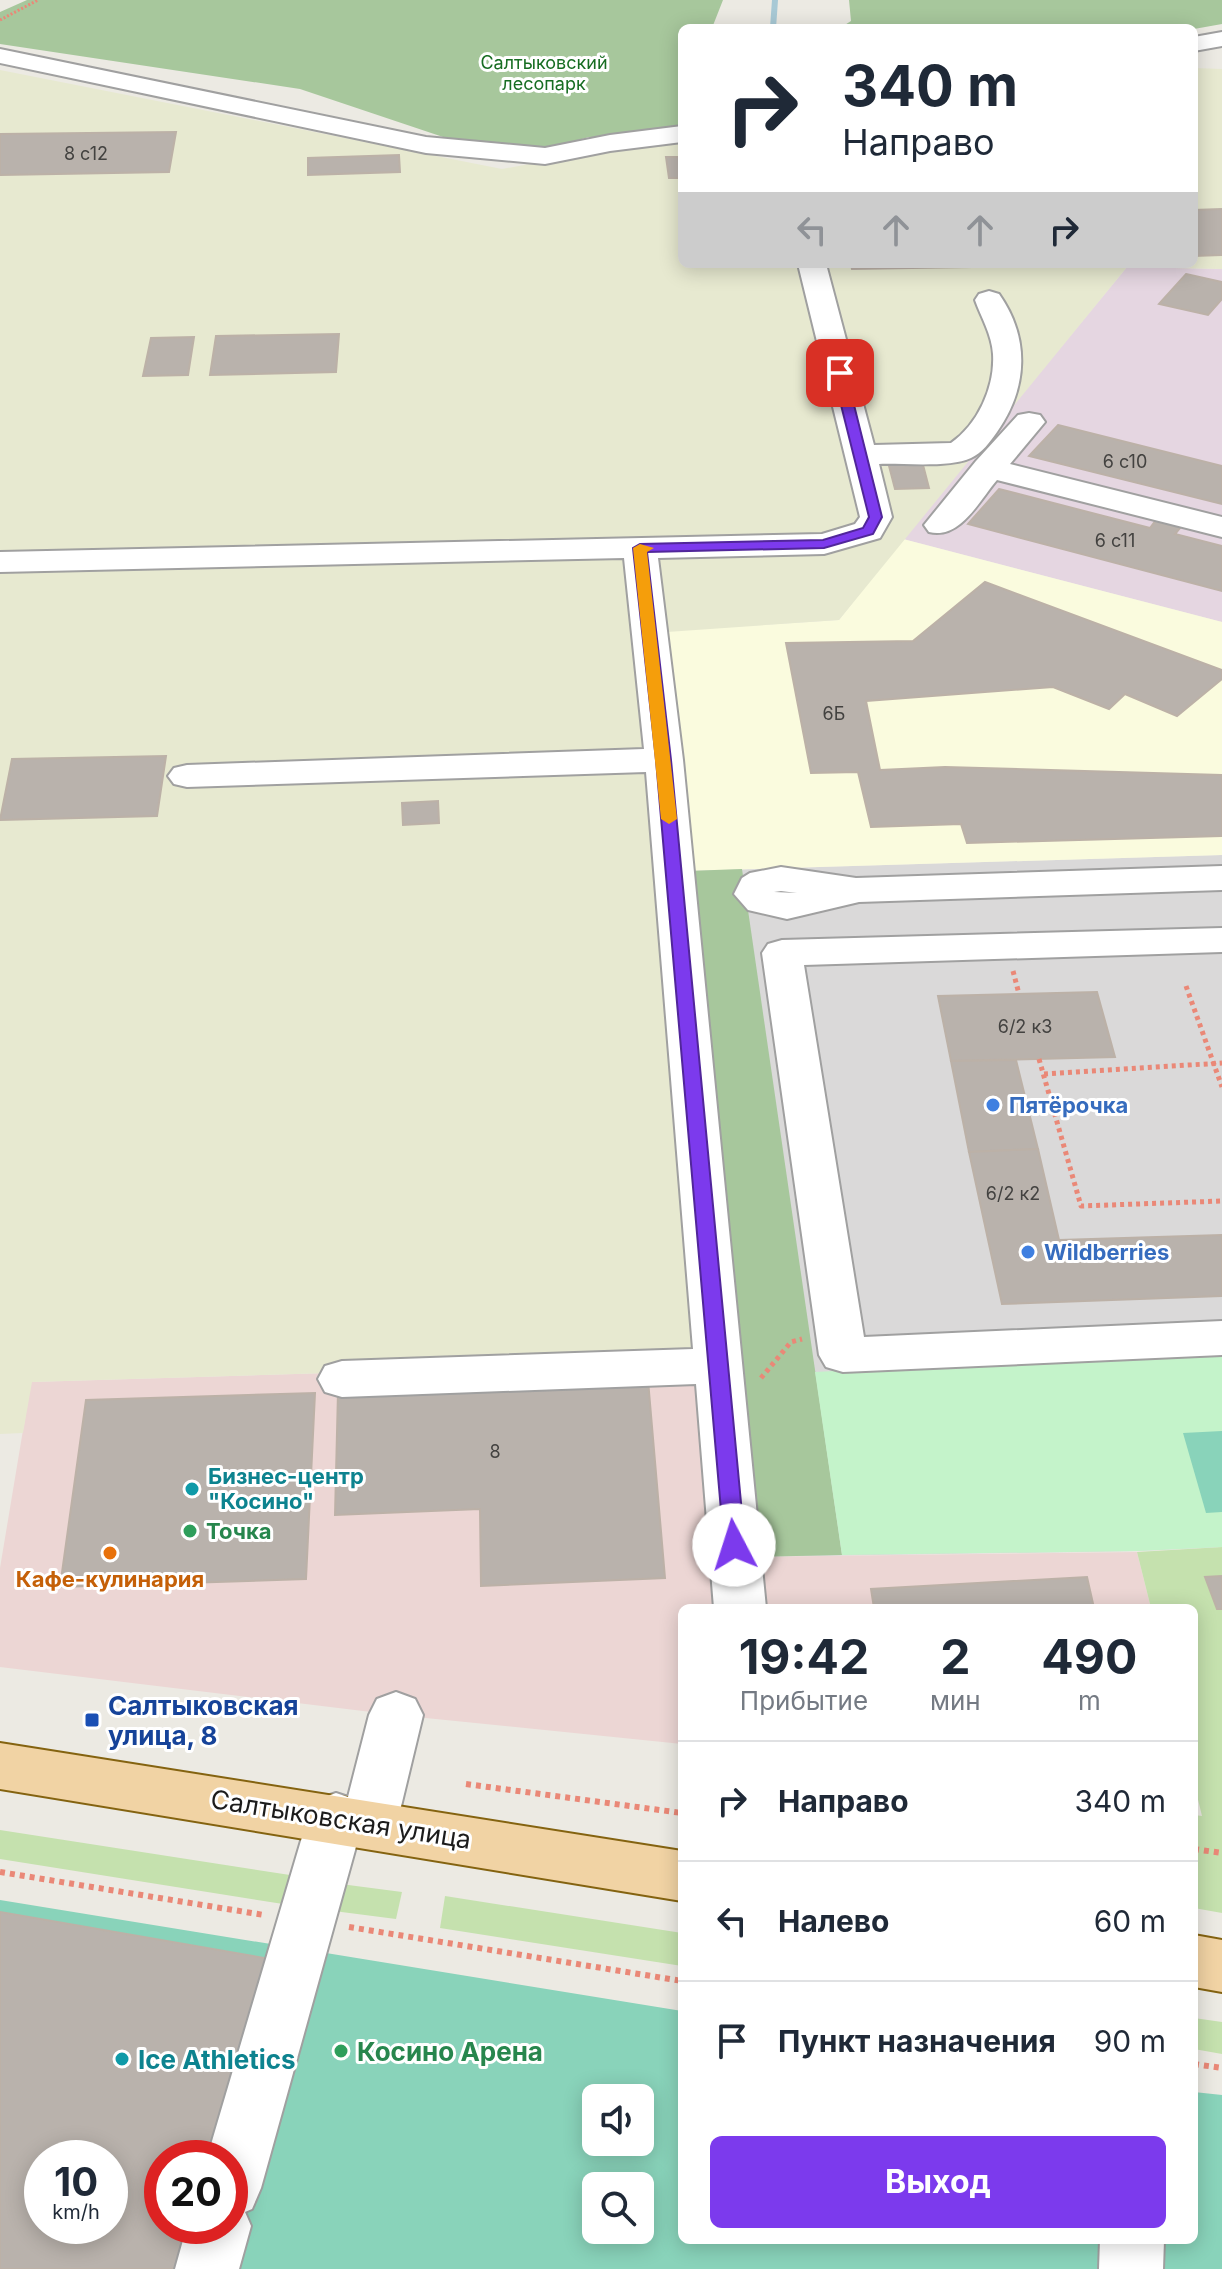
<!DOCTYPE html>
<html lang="ru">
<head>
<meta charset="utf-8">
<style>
  :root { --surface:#fff; --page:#f6f6f7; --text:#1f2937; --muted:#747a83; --line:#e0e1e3; --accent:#7c3aed }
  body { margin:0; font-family:Inter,sans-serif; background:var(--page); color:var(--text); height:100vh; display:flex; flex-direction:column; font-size:30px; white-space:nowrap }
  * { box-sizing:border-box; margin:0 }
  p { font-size:26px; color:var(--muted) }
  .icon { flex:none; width:44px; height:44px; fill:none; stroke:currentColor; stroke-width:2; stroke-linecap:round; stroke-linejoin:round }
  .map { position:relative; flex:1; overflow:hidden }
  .details { position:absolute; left:678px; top:1604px; width:520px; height:640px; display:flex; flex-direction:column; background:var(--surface); border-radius:12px; box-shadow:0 4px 20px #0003 }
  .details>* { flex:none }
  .hud { position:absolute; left:678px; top:24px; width:520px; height:244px; border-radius:12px; box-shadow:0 4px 20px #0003; background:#fff; color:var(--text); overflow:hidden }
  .fabs { position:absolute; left:582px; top:2084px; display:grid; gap:16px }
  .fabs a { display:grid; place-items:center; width:72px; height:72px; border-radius:12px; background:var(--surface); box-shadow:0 4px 20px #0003; font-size:40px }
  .speed { position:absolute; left:24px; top:2140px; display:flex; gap:16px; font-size:40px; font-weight:700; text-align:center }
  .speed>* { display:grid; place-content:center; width:104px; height:104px; border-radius:50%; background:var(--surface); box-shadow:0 4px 20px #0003; line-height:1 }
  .speed small { font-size:20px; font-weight:400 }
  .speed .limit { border:12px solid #d22; background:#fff; color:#111 }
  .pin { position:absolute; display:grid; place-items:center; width:68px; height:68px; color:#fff; margin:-34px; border-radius:16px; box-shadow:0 4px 12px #0006 }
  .me { position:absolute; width:88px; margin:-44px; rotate:355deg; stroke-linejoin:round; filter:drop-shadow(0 0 6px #0008) }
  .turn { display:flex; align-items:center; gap:28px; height:168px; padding:0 32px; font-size:36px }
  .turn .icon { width:104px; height:104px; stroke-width:2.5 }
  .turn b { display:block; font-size:56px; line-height:68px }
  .lanes { display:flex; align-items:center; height:76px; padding:0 32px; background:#0003; justify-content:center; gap:40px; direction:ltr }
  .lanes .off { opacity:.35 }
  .eta { display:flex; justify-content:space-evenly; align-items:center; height:136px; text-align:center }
  .eta b { font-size:48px; font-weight:700; line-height:56px }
  .action { display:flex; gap:16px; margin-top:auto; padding:16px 32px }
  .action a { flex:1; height:92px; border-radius:12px; background:var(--accent); color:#fff; font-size:32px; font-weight:700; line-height:92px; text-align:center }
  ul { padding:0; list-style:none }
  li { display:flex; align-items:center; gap:24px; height:120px; padding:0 32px; border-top:2px solid var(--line) }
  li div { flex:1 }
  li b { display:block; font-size:30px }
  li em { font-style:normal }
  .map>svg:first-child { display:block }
</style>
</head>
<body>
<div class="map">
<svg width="1222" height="2269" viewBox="0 0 1222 2269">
  <rect width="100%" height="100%" fill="#eceae3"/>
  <path fill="#dad9d9" d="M1222,855v692l-85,4 -385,6 -65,-686z"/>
  <path fill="#ecd6d4" d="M730,1361l22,196 385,-5 14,56h-469v136l-286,-29 -396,-48v-99l31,-186z"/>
  <path fill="#e5d6e1" d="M1127,267l95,2v353l-319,-83z"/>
  <path fill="#fafbde" d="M903,539l319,83v233l-535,16 -20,-240 172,-11z"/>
  <path fill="#e7e9d0" d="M1194,68l28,1v200l-95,-2 -288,353 -172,12 63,729 -698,21 -9,51 -23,1v-1364l502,99 180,-33v128h512z"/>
  <g fill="#c5e1ae">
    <path d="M1222,1547v366l-28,-5v-93l8,1 -8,-33v-175h-43l-14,-56z"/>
    <path d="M0,1830l290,45 -7,29 -283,-45z"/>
    <path d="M333,1883l69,9 -6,27 -70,-9z"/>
    <path d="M445,1896l237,37v33l-242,-38z"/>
    <path d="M1194,2018l28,4v32l-28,-5z"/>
  </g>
  <g fill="#a7c79c">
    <path d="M27,0h696l-11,28h-30v99l-60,12 -33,-2 -39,11 -92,-6 -158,-53 -300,-45v-32z"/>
    <path d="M849,0h373v24l-28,5 -354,-1 11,-7z"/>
    <path d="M742,869l100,686 -90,2 -65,-686z"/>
  </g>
  <path fill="#c4f3ca" d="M1222,1351v196l-85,4 -295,4 -27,-183z"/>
  <g fill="#89d3ba" fill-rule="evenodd">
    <path d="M1222,1431v81l-16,1 -23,-80z"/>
    <path d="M0,1900l682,111v229h512v-148l28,3v174h-1222zM596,2098h44v44h-44zM42,2158h68v68h-68zM162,2158h68v68h-68zM596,2186h44v44h-44z"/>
  </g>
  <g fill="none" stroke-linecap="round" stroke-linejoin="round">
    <path stroke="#a8c9d5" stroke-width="6" d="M773,28l2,-28"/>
  </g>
  <g fill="#b9b2ac" stroke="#bcb1a7" stroke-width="2" fill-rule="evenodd">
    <path d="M176,132l-7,40 -169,3v-41z"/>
    <path d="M399,155l1,17 -92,3v-17z"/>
    <path d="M666,157h16v21h-13z"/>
    <path d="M1222,209v46l-28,1v-46z"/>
    <path d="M851,264h184l1,2 -184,3z"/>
    <path d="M1186,274l36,8v17l-14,16 -49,-11z"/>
    <path d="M339,334l-3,38 -126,3 6,-39z"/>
    <path d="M194,337l-6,38 -45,1 8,-38z"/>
    <path d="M1058,425l164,41v38l-193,-48z"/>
    <path d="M922,461l7,27 -34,1 -7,-27z"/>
    <path d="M999,489l151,39 9,-12 25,7 -9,11 47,12v45l-254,-67z"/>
    <path d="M985,582l237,88v9l-45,37 -52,-22 -16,15 -56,-22 -187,14 14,69 65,-3 277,8v61l-255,7 -6,-19 -90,3 -13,-55 -47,1 -25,-130 127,-2z"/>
    <path d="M166,756l-9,60 -157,4 12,-61z"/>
    <path d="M438,801l1,22 -36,2 -1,-22z"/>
    <path d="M1097,992l18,65 -164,4 -13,-65z"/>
    <path d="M1016,1060l22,89 -69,3 -18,-91z"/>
    <path d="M1038,1149l21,91 163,-5v61l-220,8 -33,-152z"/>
    <path d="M648,1380l17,198 -184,8 -1,-77 -145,6 3,-123z"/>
    <path d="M315,1393l-9,186 -246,8 26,-187z"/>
    <path d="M1222,1576v33h-5l-12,-32z"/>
    <path d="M1087,1577l7,31h-220l-3,-19z"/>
    <path d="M0,1912l276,48 -62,198h-52v68h30l-13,43h-179zM42,2158h68v68h-68z"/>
  </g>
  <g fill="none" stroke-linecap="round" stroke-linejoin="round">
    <defs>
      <g id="minor">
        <path d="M1222,32v14l-28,5v-14z"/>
        <path d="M0,49l426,88 119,11 65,-13 72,-9v16l-72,9 -65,13 -119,-11 -426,-90z"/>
        <path d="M798,264h28l48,181 77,-2c27,-19 44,-56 42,-89 -1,-19 -12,-37 -18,-54l4,-6 10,-3 10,3c31,44 29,94 -2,138 -7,10 -15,21 -26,26 -20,10 -69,5 -92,6l13,53 -12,21 -56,16 -166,4 25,202 83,848h-52l-18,-224 -354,13 -17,-5 -7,-13 7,-13 17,-5 351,-12 -47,-577 -459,15 -13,-3 -6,-8 6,-8 13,-3 457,-16 -20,-191 -624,14v-20l822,-18 33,-10 5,-7z"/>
        <path d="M1029,413l11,2 5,7 -35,42 212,53v20l-225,-57c-18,21 -37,60 -68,52l-5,-7 52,-64 42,-46z"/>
        <path d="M1222,866v24l-363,12 -72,17 -39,-9 -14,-16 8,-16 8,-5 31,-6 75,11zM781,891l16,2 -23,-1z"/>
        <path d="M1222,928v24l-418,13 60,372 358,-16v34l-379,17 -17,-5 -7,-12 -57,-402 6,-9 14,-4z"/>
        <path d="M396,1692l19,7 8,16 -26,108 -8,17 -20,7 -12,-4 -96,345 -9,21 -7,3 6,14 -12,43h-64l12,-43h43v-68h-23l101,-341 8,-17 20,-7 12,4 21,-82 8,-16z"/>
        <path d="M1100,2240h64l-1,29h-64z"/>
      </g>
      <g id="major">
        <path d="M0,1743l682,108v50l-682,-112z"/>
        <path d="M1194,1935l28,5v52l-28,-5z"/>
      </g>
    </defs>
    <use href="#minor" stroke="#a0a0a0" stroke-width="4"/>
    <use href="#major" stroke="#846310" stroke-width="4"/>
    <path stroke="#ea8877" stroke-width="3" stroke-dasharray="2 2" stroke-linecap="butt" d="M0,20l38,-20"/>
    <g stroke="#ea8877" stroke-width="5" stroke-dasharray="4 4" stroke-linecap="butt">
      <path d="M1013,971l6,23"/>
      <path d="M1186,986l36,101"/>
      <path d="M1039,1059l42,147 141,-5"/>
      <path d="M1044,1074l178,-11"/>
      <path d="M761,1378l30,-36 11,-3"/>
    </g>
    <g stroke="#ea8877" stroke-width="6" stroke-dasharray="5 5" stroke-linecap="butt">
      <path d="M466,1784l216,29"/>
      <path d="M1194,1849l28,4"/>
      <path d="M0,1872l264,43"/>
      <path d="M349,1927l333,54"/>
      <path d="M1194,2064l28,4"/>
    </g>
    <use href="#minor" fill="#fff" fill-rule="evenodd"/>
    <use href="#major" fill="#f1d3a4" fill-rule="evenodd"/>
  </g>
  <path fill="#7c3aed" stroke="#51269a" stroke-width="2" d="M840,369l6,4 36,144 -9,17 -49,14 -177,4 24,208 74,785 -3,6 -8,2 -7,-2 -3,-6 -68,-785 -23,-212 7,-4 183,-4 40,-12 6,-11 -36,-144z"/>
  <path fill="#f59e0b" d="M640,544l14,4 -7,4 30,267 -8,5 -8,-5 -28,-271z"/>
  <g fill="#3f7fe0" stroke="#fff" stroke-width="3">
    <circle cx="993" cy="1105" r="8"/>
    <circle cx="1028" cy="1252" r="8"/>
  </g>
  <g fill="#0f9aa8" stroke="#fff" stroke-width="3">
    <circle cx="192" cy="1489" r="8"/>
    <circle cx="122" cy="2059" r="8"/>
  </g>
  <g fill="#2e9e5b" stroke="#fff" stroke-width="3">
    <circle cx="190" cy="1531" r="8"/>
    <circle cx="341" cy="2051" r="8"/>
  </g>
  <circle fill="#e8710a" stroke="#fff" stroke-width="3" cx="110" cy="1553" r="8"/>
  <rect fill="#1a4fb4" stroke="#fff" stroke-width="3" x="84" y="1712" width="16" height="16" rx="4"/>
  <g text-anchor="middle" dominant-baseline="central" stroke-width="6" stroke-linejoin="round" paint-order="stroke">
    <g font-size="18" fill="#176d22" stroke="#fff">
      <text x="544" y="62">Салтыковский<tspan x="544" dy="21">лесопарк</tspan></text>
    </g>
    <g font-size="18" fill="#434240">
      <text x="86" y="153">8 с12</text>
      <text x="1125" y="461">6 с10</text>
      <text x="1115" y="540">6 с11</text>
      <text x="834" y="713">6Б</text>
      <text x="1025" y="1026">6/2 к3</text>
      <text x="1013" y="1193">6/2 к2</text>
      <text x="495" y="1451">8</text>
    </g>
    <g font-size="22" font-weight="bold" fill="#366cbe" stroke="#fff" text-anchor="start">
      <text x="1009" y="1105">Пятёрочка</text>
      <text x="1044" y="1252">Wildberries</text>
    </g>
    <g font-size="22" font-weight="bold" fill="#0d838f" stroke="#fff" text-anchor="start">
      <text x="208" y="1476">Бизнес-центр<tspan x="208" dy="25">"Косино"</tspan></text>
    </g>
    <g font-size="22" font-weight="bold" fill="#27864d" stroke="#fff" text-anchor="start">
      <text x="206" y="1531">Точка</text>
    </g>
    <g font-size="22" font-weight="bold" fill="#c56008" stroke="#fff">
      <text x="110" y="1579">Кафе-кулинария</text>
    </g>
    <g font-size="26" font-weight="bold" fill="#164399" stroke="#fff" text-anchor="start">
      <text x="108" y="1705">Салтыковская<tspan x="108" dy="30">улица, 8</tspan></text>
    </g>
    <g font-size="26" fill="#1c1c1c" stroke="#fff">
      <text transform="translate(341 1819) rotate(9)">Салтыковская улица</text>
    </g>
    <g font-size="26" font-weight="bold" fill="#27864d" stroke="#fff" text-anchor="start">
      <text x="357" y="2051">Косино Арена</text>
    </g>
    <g font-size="26" font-weight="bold" fill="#0d838f" stroke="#fff" text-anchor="start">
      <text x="138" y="2059">Ice Athletics</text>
    </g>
  </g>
</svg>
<div class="fabs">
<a><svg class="icon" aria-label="sound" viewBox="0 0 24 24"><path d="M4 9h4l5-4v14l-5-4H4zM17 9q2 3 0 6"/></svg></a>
<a><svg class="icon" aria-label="search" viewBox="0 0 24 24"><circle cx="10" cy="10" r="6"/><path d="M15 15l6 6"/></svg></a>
</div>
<div class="speed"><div>10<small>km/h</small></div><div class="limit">20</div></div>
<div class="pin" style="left:840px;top:373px;background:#d93025"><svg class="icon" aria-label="arrive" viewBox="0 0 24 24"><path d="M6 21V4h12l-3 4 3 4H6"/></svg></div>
<svg class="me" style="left:734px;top:1545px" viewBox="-20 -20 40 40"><circle r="19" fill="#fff"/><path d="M0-13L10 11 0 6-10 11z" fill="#7c3aed"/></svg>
<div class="hud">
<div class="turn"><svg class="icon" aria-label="right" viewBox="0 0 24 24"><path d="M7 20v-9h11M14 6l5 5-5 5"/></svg><div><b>340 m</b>Направо</div></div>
<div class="lanes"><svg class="icon off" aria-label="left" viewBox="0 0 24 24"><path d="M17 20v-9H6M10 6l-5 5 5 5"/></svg><svg class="icon off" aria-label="ahead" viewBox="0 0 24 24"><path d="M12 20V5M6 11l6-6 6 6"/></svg><svg class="icon off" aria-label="ahead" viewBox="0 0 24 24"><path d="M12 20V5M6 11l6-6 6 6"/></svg><svg class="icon" aria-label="right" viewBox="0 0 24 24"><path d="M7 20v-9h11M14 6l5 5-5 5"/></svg></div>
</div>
<section class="details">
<div class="eta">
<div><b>19:42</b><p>Прибытие</p></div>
<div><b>2</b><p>мин</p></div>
<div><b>490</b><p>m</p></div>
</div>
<ul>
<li><svg class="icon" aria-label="right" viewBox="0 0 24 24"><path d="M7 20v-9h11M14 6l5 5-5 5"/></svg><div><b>Направо</b></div><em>340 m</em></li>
<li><svg class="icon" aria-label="left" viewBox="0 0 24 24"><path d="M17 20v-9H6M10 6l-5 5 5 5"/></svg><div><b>Налево</b></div><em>60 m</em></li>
<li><svg class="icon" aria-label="arrive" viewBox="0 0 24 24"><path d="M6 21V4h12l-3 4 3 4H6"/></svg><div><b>Пункт назначения</b></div><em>90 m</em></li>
</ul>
<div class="action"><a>Выход</a></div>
</section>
</div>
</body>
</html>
